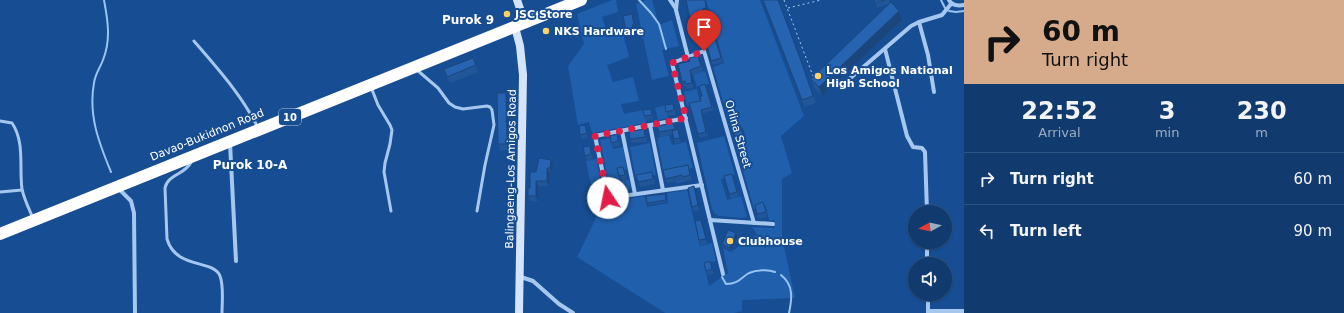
<!DOCTYPE html>
<html lang="en">
<head>
<meta charset="utf-8">
<style>
  :root { --surface:#113a6e; --page:#1e4576; --text:#f1f3f6; --muted:#9cadc2; --line:#305481 }
  body { margin:0; font-family:"DejaVu Sans",sans-serif; background:var(--page); color:var(--text); height:100vh; display:flex; flex-direction:column; font-size:15px; white-space:nowrap }
  * { box-sizing:border-box; margin:0 }
  p { font-size:13px; color:var(--muted) }
  .icon { flex:none; width:22px; height:22px; fill:none; stroke:currentColor; stroke-width:2; stroke-linecap:round; stroke-linejoin:round }
  .map { position:relative; flex:1; overflow:hidden }
  .sheet { display:flex; flex-direction:column; background:var(--surface); width:380px }
  .sheet>* { flex:none }
  .guide { background:#d6ab8b; color:#111; overflow:hidden }
  .needle { width:26px; rotate:262deg }
  .tools { position:absolute; left:908px; top:205px; display:grid; gap:8px }
  .tools a { display:grid; place-items:center; width:44px; height:44px; border-radius:50%; background:var(--surface); box-shadow:0 1px 3px #0004,0 0 0 1px var(--line); font-size:20px }
  .pin { position:absolute; display:grid; place-items:center; width:34px; height:34px; color:#fff; margin:-41px -17px; border-radius:50% 50% 50% 0; rotate:-45deg; box-shadow:0 0 4px #0007 }
  .pin .icon { rotate:45deg }
  .me { position:absolute; width:44px; margin:-22px; rotate:349deg; stroke-linejoin:round; filter:drop-shadow(0 0 3px #0008) }
  .turn { display:flex; align-items:center; gap:14px; height:84px; padding:0 12px; font-size:18px }
  .turn .icon { width:52px; height:52px; stroke-width:2.5 }
  .turn b { display:block; font-size:28px; line-height:34px }
  .eta { display:flex; justify-content:space-evenly; align-items:center; height:68px; text-align:center }
  .eta b { font-size:24px; font-weight:700; line-height:28px }
  ul { padding:0; list-style:none }
  li { display:flex; align-items:center; gap:12px; height:52px; padding:0 12px; border-top:1px solid var(--line) }
  li div { flex:1 }
  li b { display:block; font-size:15px }
  li em { font-style:normal }
  main { display:flex; flex:1; min-height:0 }
  .map>svg:first-child { display:block }
</style>
</head>
<body>
<main>
<div class="map">
<svg width="964" height="313" viewBox="0 0 964 313">
  <rect width="100%" height="100%" fill="#174d92"/>
  <g fill="#205fac">
    <path d="M612,0h4l2,12 -16,5 6,17 14,-4 7,27 -22,8 6,17 20,-5 6,24 -18,3 3,10 19,-4 3,13 -54,10 -3,-11 -11,3 -10,-59 16,-22 -7,-30z"/>
    <path d="M646,0h6l7,25 13,-5 7,26 -17,4 7,26 -17,4 -16,-76z"/>
    <path d="M706,0h54l44,116 -23,20 11,37 -10,6v58l13,61 -53,2v11l-8,2h-69l-88,-56 20,-41 -11,-55 10,-2 9,43 40,-6 2,11 21,-4 -1,-10 20,-3 13,56 12,-3 4,18 -12,3 5,22 19,-13 -5,-25 8,4 25,-17 9,13h1l-14,-21 22,1 1,-7 -6,-1 -4,-15 -11,4 -18,-63 11,-4 -4,-14 -11,4 -19,-65 11,-4z"/>
    <path d="M705,71l4,13 -12,3 -4,-12z"/>
    <path d="M697,89l3,13 -13,4 -3,-14z"/>
    <path d="M665,105l3,13 -10,2 -3,-12z"/>
    <path d="M669,135l3,10 14,-3 7,26 -12,3 3,11 -8,1 -2,-11 -10,3 -7,-37z"/>
    <path d="M724,136l11,39 -14,4 6,21 14,-4 6,21 -3,1 -25,-2 -4,-2 -3,-5 -15,-66z"/>
    <path d="M610,138l3,11 10,-2 4,22 -10,2 3,10 9,-1 2,9 -20,5 -11,-54z"/>
    <path d="M650,143l6,32 -20,4 -6,-32z"/>
  </g>
  <g fill="none" stroke-linecap="round" stroke-linejoin="round">
    <g stroke="#99c3f3" stroke-width="2">
      <path d="M104,0c4,21 7,40 -1,60 -3,8 -8,14 -9,23 -6,32 5,60 17,89"/>
      <path d="M639,0l12,13 8,11 7,25"/>
      <path d="M941,0l4,8"/>
      <path d="M949,11l7,1 8,-1"/>
      <path d="M781,275c13,10 11,24 8,38"/>
      <path d="M722,277l4,7c13,0 14,-6 23,-11 7,-3 19,-4 26,-1"/>
    </g>
    <g stroke="#a6c8f0" stroke-width="1" stroke-dasharray="2 3" stroke-linecap="butt">
      <path d="M784,0l29,76"/>
      <path d="M788,8l33,-8"/>
    </g>
    <g stroke="#a6c8f0" stroke-width="3">
      <path d="M194,41c23,27 48,54 64,87"/>
      <path d="M417,70l21,18 11,15 6,4 8,2 24,-3 3,1 2,3 2,15 -9,40 -8,46"/>
      <path d="M371,87l7,18 12,20 2,5 -2,14 -5,19 -1,9 7,39"/>
      <path d="M0,121l12,2c13,19 7,44 10,66 2,10 7,20 11,29"/>
      <path d="M191,162c-6,13 -23,12 -26,26l2,51c9,31 47,20 53,37 4,10 2,26 2,37"/>
      <path d="M0,192l22,-2"/>
    </g>
    <g stroke="#a6c8f0" stroke-width="4">
      <path d="M670,0l6,9"/>
      <path d="M677,0l-1,10 12,47"/>
      <path d="M949,0c3,6 9,6 15,5"/>
      <path d="M919,22l9,33 6,37"/>
      <path d="M885,49l22,87 6,11 9,1 3,4 2,60"/>
      <path d="M847,81l64,-55 8,-4 23,-7 9,-11"/>
      <path d="M686,118l-91,18 13,62 94,-13"/>
      <path d="M650,125l13,65"/>
      <path d="M622,131l13,63"/>
      <path d="M230,143l6,118"/>
      <path d="M119,189l12,12 3,12 1,100"/>
      <path d="M710,220l63,4"/>
      <path d="M927,242v22"/>
      <path d="M723,274l-51,-211 32,-12 50,172"/>
      <path d="M521,277l12,4 26,23 14,9"/>
      <path d="M928,294v19"/>
      <path d="M928,311h36"/>
    </g>
    <g stroke="#d4e5fb" stroke-width="8">
      <path d="M517,0l8,23"/>
      <path d="M515,27l5,19 3,29 -4,238"/>
    </g>
    <path stroke="#fff" stroke-width="12" d="M0,234l581,-234"/>
  </g>
  <g fill="#215698">
    <path d="M705,0l2,10 -3,1 2,13 -14,3 -1,-3z"/>
    <path d="M763,0l37,58 16,45 -12,4z"/>
    <path d="M874,0h15l1,3 9,8 3,9 -80,76 -8,-8 -3,-9 78,-75 -12,4z"/>
    <path d="M634,19l2,11h-2v3l-7,2 -1,-5z"/>
    <path d="M715,38l8,24 -10,3 -2,-4z"/>
    <path d="M473,58l5,14 -28,11 -6,-14z"/>
    <path d="M700,60l3,11 -11,4 2,12 -7,2 -1,-3h-2l-6,-22z"/>
    <path d="M705,84l9,26 -12,4 6,22 -8,2 -2,-4 4,-38z"/>
    <path d="M506,93l2,7 2,50 -10,1 -2,-7z"/>
    <path d="M673,104l3,11 -8,1 -2,-4z"/>
    <path d="M651,109l3,10 -8,2 -2,-5z"/>
    <path d="M673,123l2,7 3,-1 3,13 -6,2 -2,-10 -13,3 -1,-5z"/>
    <path d="M585,125l3,13 -6,1 -2,-4z"/>
    <path d="M742,130l3,10 -8,2 -2,-5z"/>
    <path d="M646,134l1,8 -15,1 -2,-4z"/>
    <path d="M619,139l1,7 -7,1 -2,-4z"/>
    <path d="M591,151l2,8 -6,1 -2,-4z"/>
    <path d="M551,160l2,5 -2,8 -2,-1v14h-11v15h-8l-2,-5 2,-8 6,-16z"/>
    <path d="M689,170l3,10 -8,2v-2l-17,3 -2,-4z"/>
    <path d="M625,171l2,9 -6,1 -2,-5z"/>
    <path d="M653,176l2,8 -15,3 -2,-5z"/>
    <path d="M734,178l5,18 -8,3 -2,-5z"/>
    <path d="M696,191l4,19 -6,2 -2,-5z"/>
    <path d="M665,194l2,8 -19,3 -1,-2z"/>
    <path d="M764,207l3,10 -8,2 -2,-5z"/>
    <path d="M702,224l5,20 -6,1 -2,-5z"/>
    <path d="M737,236l-6,14 -8,-3 -1,-3z"/>
    <path d="M710,261l4,13 -6,1 -2,-4z"/>
  </g>
  <g fill="#1b467c">
    <path d="M899,11l3,9 -80,76 -3,-9z"/>
    <path d="M632,14l2,5 2,11 -2,-5z"/>
    <path d="M690,70l2,5 2,12 -2,-4z"/>
    <path d="M506,93l2,7 2,50 -3,-6z"/>
    <path d="M551,160l2,5 -2,8 -1,-5z"/>
    <path d="M547,168l2,4v14l-2,-5z"/>
    <path d="M536,181l2,5v15l-2,-5z"/>
    <path d="M694,186l2,5 4,19 -2,-5z"/>
    <path d="M736,233l1,3 -6,14 -1,-2z"/>
  </g>
  <g fill="#2664b1" stroke="#1b467c">
    <path d="M686,0h19l1,8 -3,1 2,13 -14,2z"/>
    <path d="M763,0h15l22,58 13,38 -11,4z"/>
    <path d="M874,0h11l-10,3z"/>
    <path d="M891,2l8,9 -80,76 -8,-8z"/>
    <path d="M632,14l2,11h-2l1,4 -7,1 -3,-14z"/>
    <path d="M715,38l6,20 -10,3 -5,-20z"/>
    <path d="M698,56l3,10 -11,4 2,13 -6,1 -1,-3 -3,1 -4,-18 12,-3 -1,-3z"/>
    <path d="M473,58l3,7 -29,12 -3,-8z"/>
    <path d="M705,84l7,23 -11,3 5,22 -8,2 -9,-31 12,-2 -1,-4 2,-1 -3,-10z"/>
    <path d="M497,93h9l1,51h-9z"/>
    <path d="M673,104l1,6 -8,2 -1,-7z"/>
    <path d="M651,109l1,6 -8,1 -1,-6z"/>
    <path d="M673,123l2,6 -16,3 -2,-6z"/>
    <path d="M585,125l2,8 -7,2 -1,-9z"/>
    <path d="M740,125l3,10 -8,2 -3,-9z"/>
    <path d="M644,129l1,8 -15,2 -1,-7z"/>
    <path d="M678,129l2,9 -6,1 -2,-8z"/>
    <path d="M617,134l1,7 -7,2 -1,-7z"/>
    <path d="M590,146l1,8 -6,2 -2,-9z"/>
    <path d="M539,158l12,2 -1,8h-3v13h-11v15h-8v-8h2v-16h6z"/>
    <path d="M688,165l2,10 -7,2 -1,-2 -17,4 -2,-9z"/>
    <path d="M623,167l2,8 -6,1 -2,-8z"/>
    <path d="M652,172l1,7 -15,3 -2,-7z"/>
    <path d="M732,174l5,18 -8,2 -5,-18z"/>
    <path d="M694,186l4,19 -6,2 -4,-19z"/>
    <path d="M665,194l1,6 -19,3 -1,-7z"/>
    <path d="M763,202l3,10 -9,2 -2,-9z"/>
    <path d="M701,220l5,19 -7,1 -4,-19z"/>
    <path d="M728,230l8,3 -6,15 -8,-4z"/>
    <path d="M710,261l2,8 -6,2 -2,-8z"/>
  </g>
  <g fill="none" stroke-linecap="round" stroke-linejoin="round">
    <path stroke="#e11d48" stroke-width="7" stroke-dasharray="0 12.6" d="M608,198l-13,-62 91,-18 -14,-55 32,-12"/>
  </g>
  <g fill="#ffd265" stroke="#174d92" stroke-width="1.5">
    <circle cx="507" cy="14" r="4"/>
    <circle cx="546" cy="31" r="4"/>
    <circle cx="818" cy="76" r="4"/>
    <circle cx="730" cy="241" r="4"/>
  </g>
  <g text-anchor="middle" dominant-baseline="central" stroke-width="4" stroke-linejoin="round" paint-order="stroke">
    <rect fill="#174d92" stroke="#b9cade" stroke-width="1" x="279" y="109" width="22" height="16" rx="3"/>
    <g font-size="10" font-weight="bold" fill="#fff">
      <text x="290" y="117">10</text>
    </g>
    <g font-size="11" font-weight="bold" fill="#fff" stroke="#174d92" text-anchor="start">
      <text x="515" y="14">JSC Store</text>
      <text x="554" y="31">NKS Hardware</text>
      <text x="826" y="70">Los Amigos National<tspan x="826" dy="13">High School</tspan></text>
      <text x="738" y="241">Clubhouse</text>
    </g>
    <g font-size="11" fill="#fff" stroke="#174d92">
      <text transform="translate(738 134) rotate(74)">Orlina Street</text>
      <text transform="translate(207 135) rotate(-22)">Davao-Bukidnon Road</text>
      <text transform="translate(511 169) rotate(-89)">Balingaeng-Los Amigos Road</text>
    </g>
    <g font-size="12" font-weight="bold" fill="#fff" stroke="#174d92">
      <text x="468" y="20">Purok 9</text>
      <text x="250" y="165">Purok 10-A</text>
    </g>
  </g>
</svg>
<div class="tools">
<a><svg class="needle" viewBox="-14 -14 28 28"><path d="M0-13l5 13h-10z" fill="#e53935"/><path d="M0 13l5-13h-10z" fill="#9cadc2"/></svg></a>
<a><svg class="icon" aria-label="sound" viewBox="0 0 24 24"><path d="M4 9h4l5-4v14l-5-4H4zM17 9q2 3 0 6"/></svg></a>
</div>
<div class="pin" style="left:704px;top:51px;background:#d93025"><svg class="icon" aria-label="arrive" viewBox="0 0 24 24"><path d="M6 21V4h12l-3 4 3 4H6"/></svg></div>
<svg class="me" style="left:608px;top:198px" viewBox="-20 -20 40 40"><circle r="19" fill="#fff"/><path d="M0-13L10 11 0 6-10 11z" fill="#e11d48"/></svg>
</div>
<section class="sheet">
<div class="guide">
<div class="turn"><svg class="icon" aria-label="right" viewBox="0 0 24 24"><path d="M7 20v-9h11M14 6l5 5-5 5"/></svg><div><b>60 m</b>Turn right</div></div>
</div>
<div class="eta">
<div><b>22:52</b><p>Arrival</p></div>
<div><b>3</b><p>min</p></div>
<div><b>230</b><p>m</p></div>
</div>
<ul>
<li><svg class="icon" aria-label="right" viewBox="0 0 24 24"><path d="M7 20v-9h11M14 6l5 5-5 5"/></svg><div><b>Turn right</b></div><em>60 m</em></li>
<li><svg class="icon" aria-label="left" viewBox="0 0 24 24"><path d="M17 20v-9H6M10 6l-5 5 5 5"/></svg><div><b>Turn left</b></div><em>90 m</em></li>
</ul>
</section>
</main>
</body>
</html>
